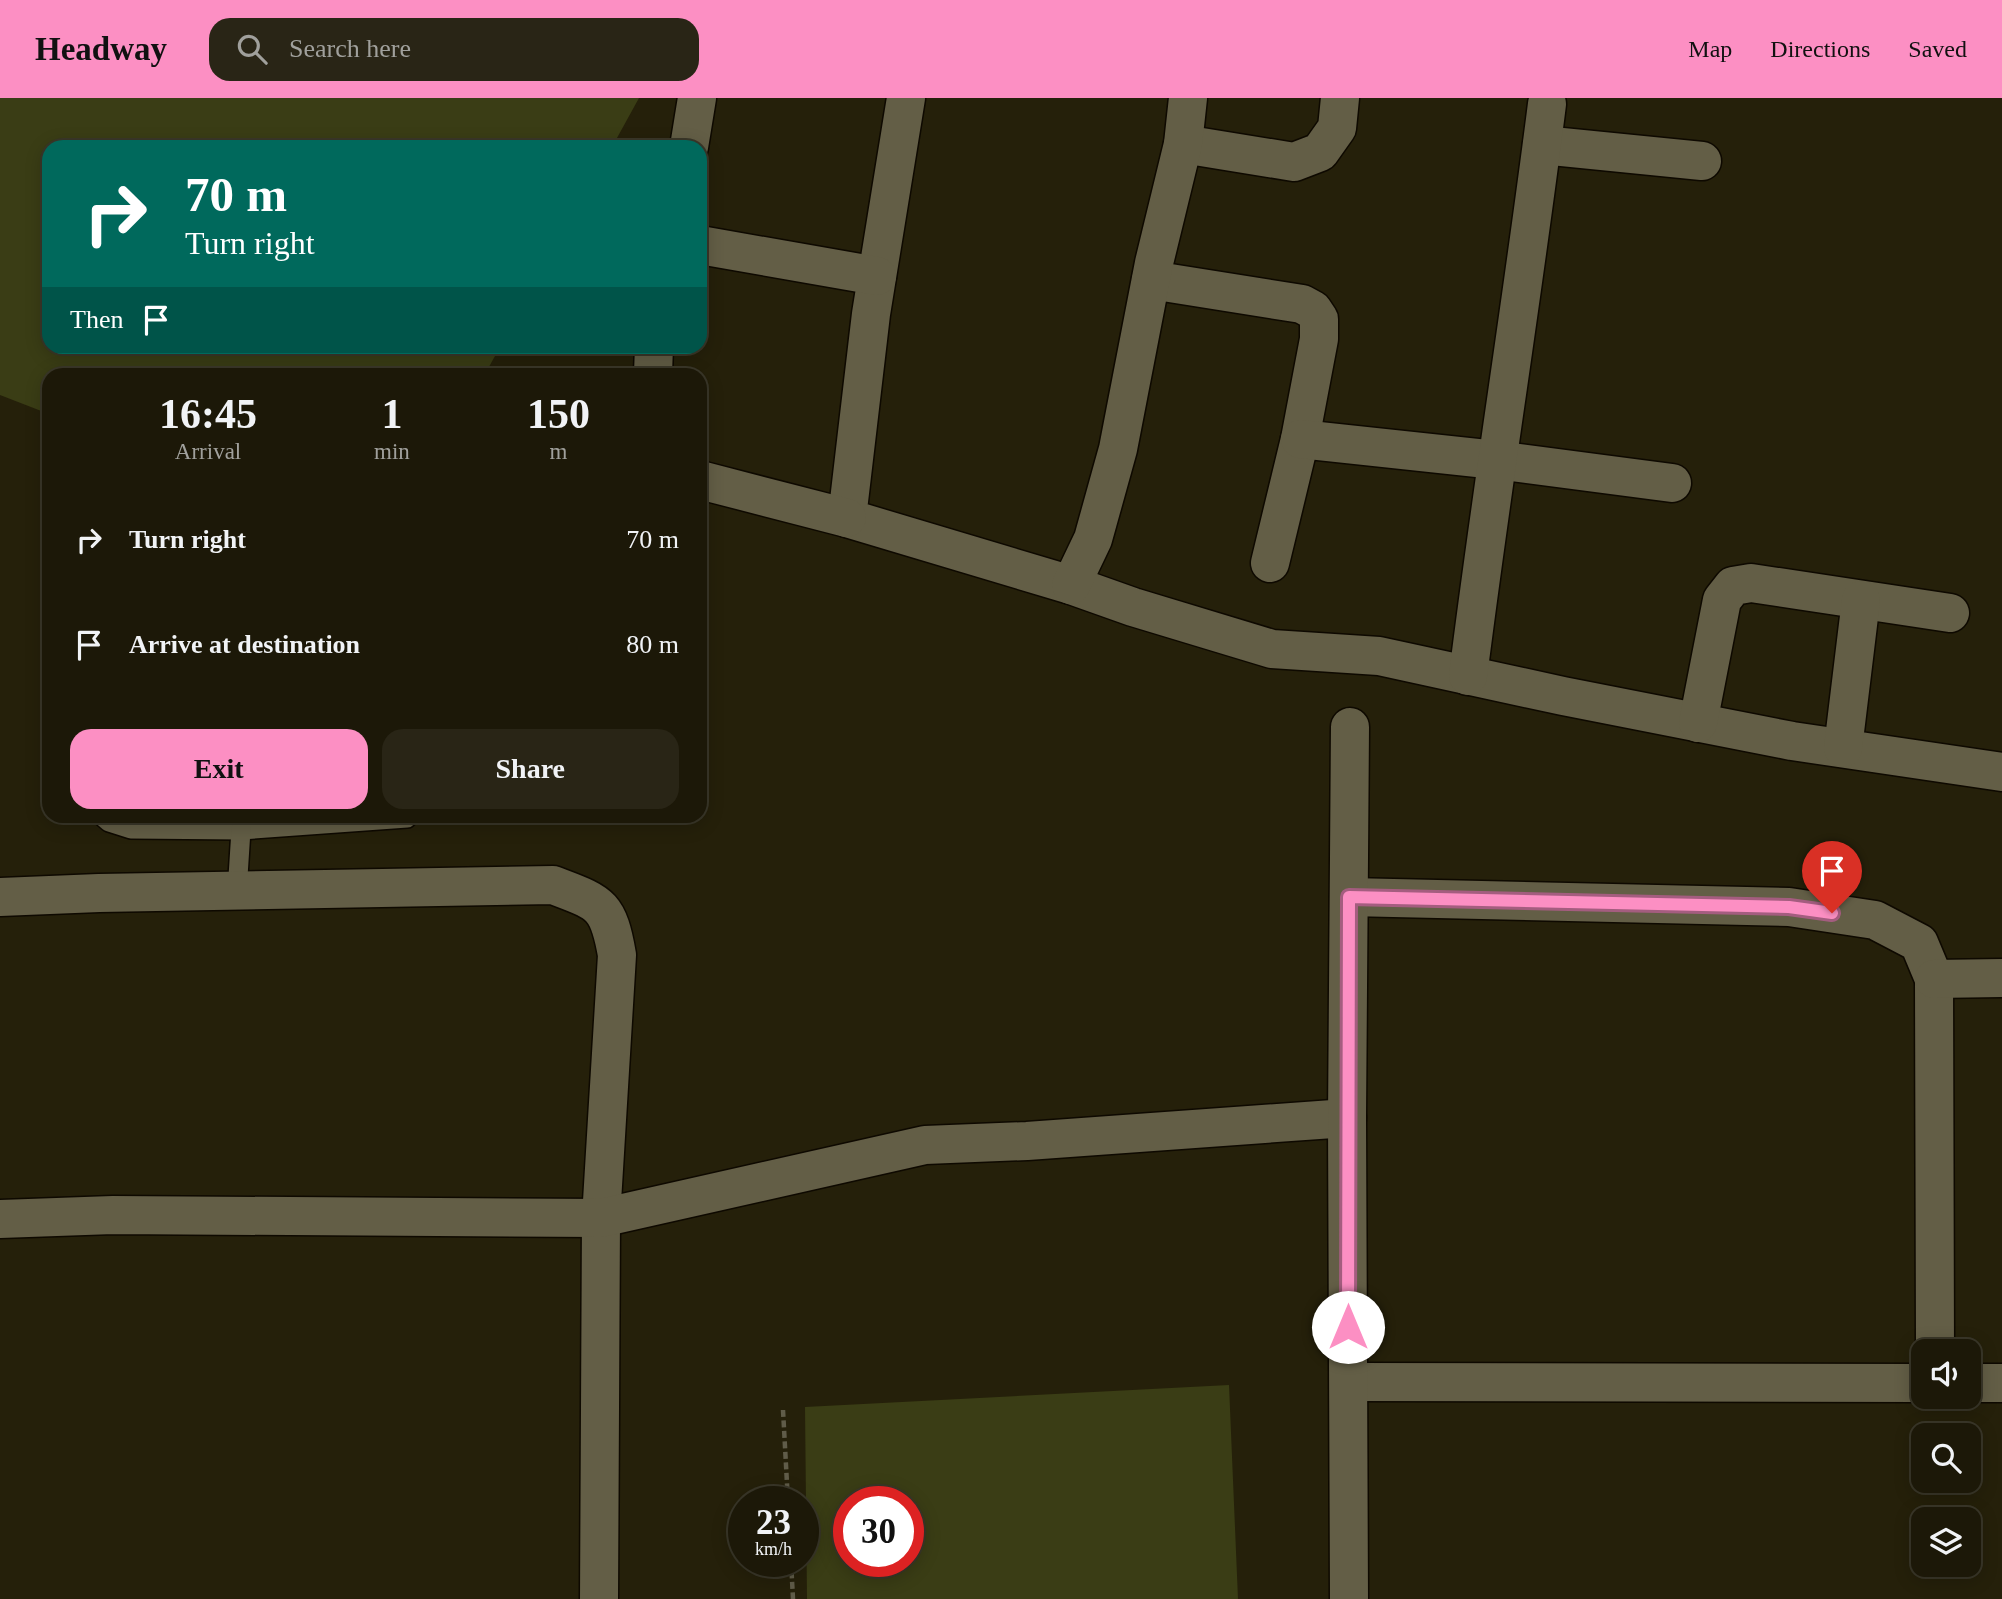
<!DOCTYPE html>
<html lang="en">
<head>
<meta charset="utf-8">
<style>
  :root { --surface:#1c1808; --page:#292516; --text:#f1f3f6; --muted:#a0a09c; --line:#3a3729; --accent:#fc8fc3 }
  body { margin:0; font-family:"Times New Roman",serif; background:var(--page); color:var(--text); height:100vh; display:flex; flex-direction:column; font-size:26px; white-space:nowrap }
  * { box-sizing:border-box; margin:0 }
  p { font-size:23px; color:var(--muted) }
  .icon { flex:none; width:38px; height:38px; fill:none; stroke:currentColor; stroke-width:2; stroke-linecap:round; stroke-linejoin:round }
  .map { position:relative; flex:1; overflow:hidden }
  .panel { position:absolute; left:42px; top:270px; width:665px; height:455px; display:flex; flex-direction:column; background:var(--surface); border-radius:21px; box-shadow:0 4px 18px #0003,0 0 0 2px var(--line) }
  .panel>* { flex:none }
  .hud { position:absolute; left:42px; top:42px; width:665px; height:214px; border-radius:21px; box-shadow:0 4px 18px #0003,0 0 0 2px var(--line); background:#00695c; color:#fff; overflow:hidden }
  .buttons { position:absolute; left:1911px; top:1241px; display:grid; gap:14px }
  .buttons a { display:grid; place-items:center; width:70px; height:70px; border-radius:14px; background:var(--surface); box-shadow:0 4px 18px #0003,0 0 0 2px var(--line); font-size:35px }
  .speed { position:absolute; left:728px; top:1388px; display:flex; gap:14px; font-size:35px; font-weight:700; text-align:center }
  .speed>* { display:grid; place-content:center; width:91px; height:91px; border-radius:50%; background:var(--surface); box-shadow:0 4px 18px #0003,0 0 0 2px var(--line); line-height:1 }
  .speed small { font-size:18px; font-weight:400 }
  .speed .limit { border:10px solid #d22; background:#fff; color:#111 }
  .pin { position:absolute; display:grid; place-items:center; width:60px; height:60px; color:#fff; margin:-72px -30px; border-radius:50% 50% 50% 0; rotate:-45deg; box-shadow:0 0 7px #0007 }
  .pin .icon { rotate:45deg }
  .me { position:absolute; width:77px; margin:-38px; rotate:0deg; stroke-linejoin:round; filter:drop-shadow(0 0 5px #0008) }
  .turn { display:flex; align-items:center; gap:24px; height:147px; padding:0 28px; font-size:32px }
  .turn .icon { width:91px; height:91px; stroke-width:2.5 }
  .turn b { display:block; font-size:49px; line-height:60px }
  .then { display:flex; align-items:center; height:66px; padding:0 28px; background:#0003; gap:14px; font-size:26px }
  .eta { display:flex; justify-content:space-evenly; align-items:center; height:119px; text-align:center }
  .eta b { font-size:42px; font-weight:700; line-height:49px }
  .cta { display:flex; gap:14px; margin-top:auto; padding:14px 28px }
  .cta a { flex:1; height:80px; border-radius:21px; background:var(--accent); color:#111; font-size:28px; font-weight:700; line-height:80px; text-align:center }
  .cta a+a { background:var(--page); color:var(--text) }
  ul { padding:0; list-style:none }
  li { display:flex; align-items:center; gap:21px; height:105px; padding:0 28px }
  li div { flex:1 }
  li b { display:block; font-size:26px }
  li em { font-style:normal }
  header { display:flex; align-items:center; gap:42px; box-sizing:border-box; height:98px; padding:0 35px; background:var(--accent); color:#111 }
  header strong { font-size:33px }
  nav { display:flex; gap:38px; margin-inline-start:auto; font-size:24px }
  .search { width:490px; height:63px; background:var(--page); display:flex; align-items:center; gap:18px; box-sizing:border-box; padding:0 24px; border-radius:21px; color:var(--muted); font-size:26px }
  .map>svg:first-child { display:block }
</style>
</head>
<body>
<header>
<strong>Headway</strong>
<div class="search"><svg class="icon" aria-label="search" viewBox="0 0 24 24"><circle cx="10" cy="10" r="6"/><path d="M15 15l6 6"/></svg>Search here</div>
<nav><a>Map</a><a>Directions</a><a>Saved</a></nav>
</header>
<div class="map">
<svg width="2002" height="1501" viewBox="0 0 2002 1501">
  <rect width="100%" height="100%" fill="#25200a"/>
  <g fill="#3a3d15" fill-rule="evenodd">
    <path d="M0,0h639l-27,49h-563v199l451,1 -15,27h-436v40l-49,-19z"/>
    <path d="M1229,1287l9,214h-431l-2,-192zM849,1404h59v59h-59z"/>
  </g>
  <g fill="none" stroke-linecap="round" stroke-linejoin="round">
    <defs>
      <g id="service">
        <path d="M102,718l7,6 22,7 110,1 166,-12"/>
        <path d="M237,794l4,-62"/>
      </g>
      <g id="minor">
        <path d="M906,0l-35,216 -24,204 224,67 62,22 139,42 107,7 184,40 229,45 210,31"/>
        <path d="M1183,46l111,18 26,-10 17,-24 3,-30"/>
        <path d="M1542,47l160,16"/>
        <path d="M689,49l8,-49"/>
        <path d="M700,147l177,31"/>
        <path d="M1151,182l151,24 11,6 6,9v20l-19,100 -30,124"/>
        <path d="M653,276l1,-28"/>
        <path d="M1300,341l196,21 176,23"/>
        <path d="M700,382l147,38"/>
        <path d="M1071,487l22,-46 25,-90 36,-186 29,-119 5,-46"/>
        <path d="M1468,578c24,-191 55,-381 79,-572"/>
        <path d="M1698,625l24,-123 11,-14 18,-3 199,30"/>
        <path d="M1843,650l18,-148"/>
        <path d="M0,799l99,-4 454,-8c47,18 55,18 64,70l-16,263 -2,381"/>
        <path d="M1349,799l440,10 86,13 44,23 15,36 1,372"/>
        <path d="M1934,881l68,-1"/>
        <path d="M0,1121l113,-4 488,3 324,-73 102,-4 320,-23"/>
        <path d="M1349,1284l574,1"/>
        <path d="M1969,1285h33"/>
        <path d="M1349,1501l-2,-481 3,-391"/>
      </g>
    </defs>
    <use href="#service" stroke="#0e0900" stroke-width="22"/>
    <use href="#minor" stroke="#0e0900" stroke-width="41"/>
    <g stroke="#605c49" stroke-width="4.5" stroke-dasharray="7 3.5" stroke-linecap="butt">
      <path d="M783,1312l5,92"/>
      <path d="M791,1463l2,38"/>
    </g>
    <use href="#service" stroke="#635e46" stroke-width="19"/>
    <use href="#minor" stroke="#635e46" stroke-width="38"/>
  </g>
  <g fill="none" stroke-linecap="round" stroke-linejoin="round">
    <defs>
      <path id="route" d="M1348,1229l1,-430 440,10 43,6"/>
    </defs>
    <use href="#route" stroke="#a45d7f" stroke-width="18"/>
    <use href="#route" stroke="#fc8fc3" stroke-width="12"/>
  </g>
</svg>
<div class="buttons">
<a><svg class="icon" aria-label="sound" viewBox="0 0 24 24"><path d="M4 9h4l5-4v14l-5-4H4zM17 9q2 3 0 6"/></svg></a>
<a><svg class="icon" aria-label="search" viewBox="0 0 24 24"><circle cx="10" cy="10" r="6"/><path d="M15 15l6 6"/></svg></a>
<a><svg class="icon" aria-label="layers" viewBox="0 0 24 24"><path d="M12 4l9 5-9 5-9-5zM3 14l9 5 9-5"/></svg></a>
</div>
<div class="speed"><div>23<small>km/h</small></div><div class="limit">30</div></div>
<div class="pin" style="left:1832px;top:815px;background:#d93025"><svg class="icon" aria-label="arrive" viewBox="0 0 24 24"><path d="M6 21V4h12l-3 4 3 4H6"/></svg></div>
<svg class="me" style="left:1348px;top:1229px" viewBox="-20 -20 40 40"><circle r="19" fill="#fff"/><path d="M0-13L10 11 0 6-10 11z" fill="#fc8fc3"/></svg>
<div class="hud">
<div class="turn"><svg class="icon" aria-label="right" viewBox="0 0 24 24"><path d="M7 20v-9h11M14 6l5 5-5 5"/></svg><div><b>70 m</b>Turn right</div></div>
<div class="then">Then<svg class="icon" aria-label="arrive" viewBox="0 0 24 24"><path d="M6 21V4h12l-3 4 3 4H6"/></svg></div>
</div>
<section class="panel">
<div class="eta">
<div><b>16:45</b><p>Arrival</p></div>
<div><b>1</b><p>min</p></div>
<div><b>150</b><p>m</p></div>
</div>
<ul>
<li><svg class="icon" aria-label="right" viewBox="0 0 24 24"><path d="M7 20v-9h11M14 6l5 5-5 5"/></svg><div><b>Turn right</b></div><em>70 m</em></li>
<li><svg class="icon" aria-label="arrive" viewBox="0 0 24 24"><path d="M6 21V4h12l-3 4 3 4H6"/></svg><div><b>Arrive at destination</b></div><em>80 m</em></li>
</ul>
<div class="cta"><a>Exit</a><a>Share</a></div>
</section>
</div>
</body>
</html>
